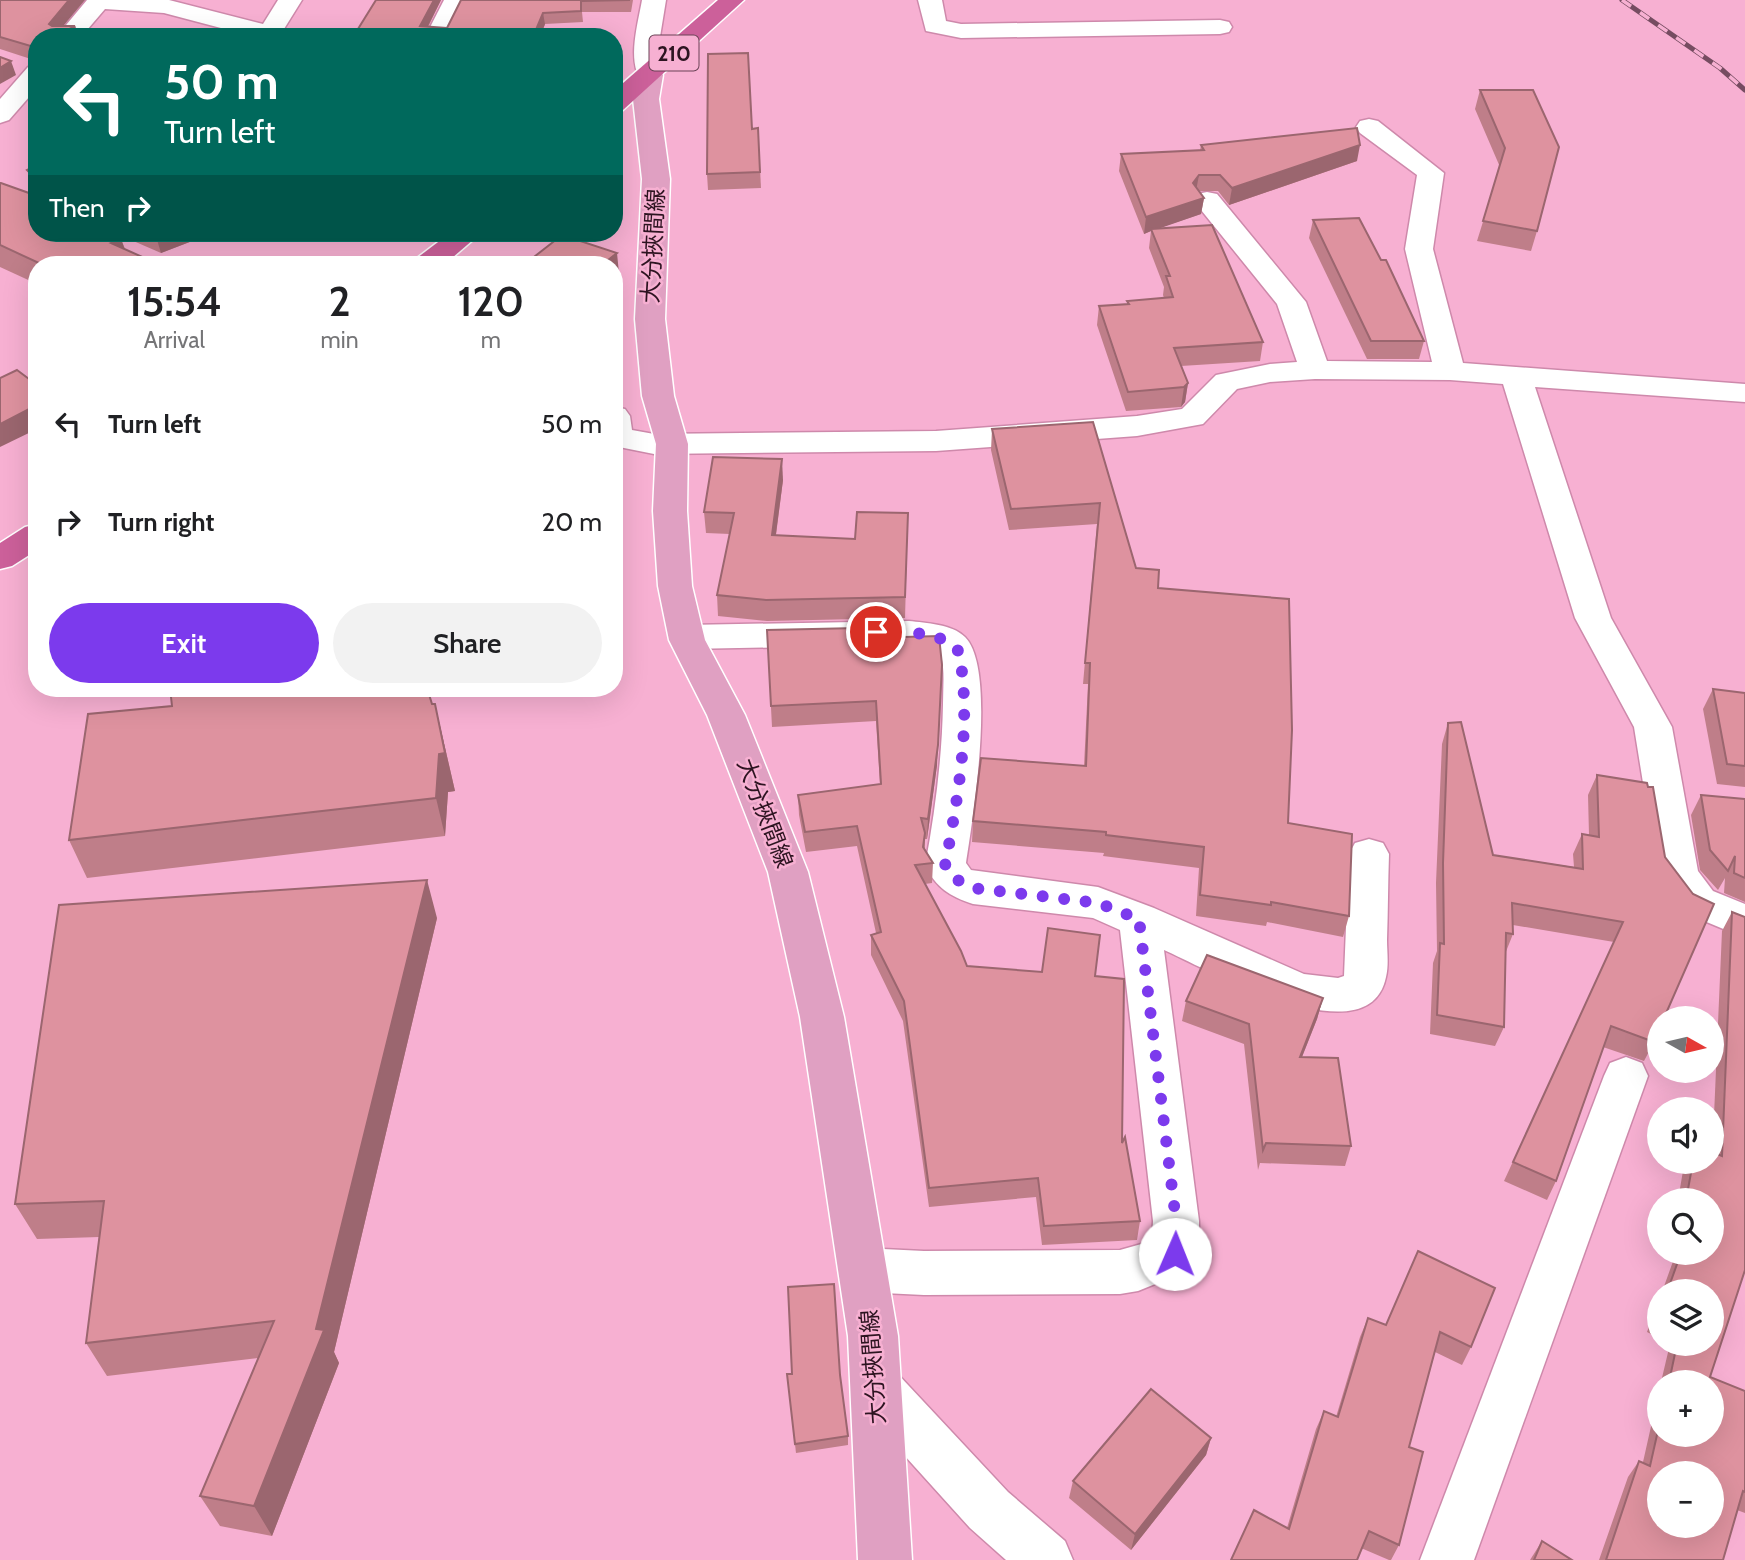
<!DOCTYPE html>
<html lang="en">
<head>
<meta charset="utf-8">
<style>
  :root { --surface:#fff; --page:#f2f2f2; --text:#202124; --muted:#757577; --accent:#7c3aed }
  body { margin:0; font-family:Cabin,"Noto Sans JP",sans-serif; background:var(--page); color:var(--text); height:100vh; display:flex; flex-direction:column; font-size:26px; white-space:nowrap }
  * { box-sizing:border-box; margin:0 }
  p { font-size:23px; color:var(--muted) }
  .icon { flex:none; width:38px; height:38px; fill:none; stroke:currentColor; stroke-width:2; stroke-linecap:round; stroke-linejoin:round }
  .map { position:relative; flex:1; overflow:hidden }
  .side { position:absolute; left:28px; top:256px; width:595px; height:441px; display:flex; flex-direction:column; background:var(--surface); border-radius:28px; box-shadow:0 7px 28px #0002 }
  .side>* { flex:none }
  .banner { position:absolute; left:28px; top:28px; width:595px; height:214px; border-radius:28px; box-shadow:0 7px 28px #0002; background:#00695c; color:#fff; overflow:hidden }
  .needle { width:46px; rotate:98deg }
  .tools { position:absolute; left:1647px; top:1006px; display:grid; gap:14px }
  .tools a { display:grid; place-items:center; width:77px; height:77px; border-radius:50%; background:var(--surface); box-shadow:0 7px 28px #0002; font-size:35px }
  .pin { position:absolute; display:grid; place-items:center; width:60px; height:60px; color:#fff; margin:-30px; border:4px solid #fff; border-radius:50%; box-shadow:0 2px 7px #0007 }
  .me { position:absolute; width:77px; margin:-38px; rotate:1deg; stroke-linejoin:round; filter:drop-shadow(0 0 5px #0008) }
  .turn { display:flex; align-items:center; gap:24px; height:147px; padding:0 21px; font-size:32px }
  .turn .icon { width:91px; height:91px; stroke-width:2.5 }
  .turn b { display:block; font-size:49px; line-height:60px }
  .then { display:flex; align-items:center; height:66px; padding:0 21px; background:#0003; gap:14px; font-size:26px }
  .eta { display:flex; justify-content:space-evenly; align-items:center; height:119px; text-align:center }
  .eta b { font-size:42px; font-weight:600; line-height:49px }
  .button { display:flex; gap:14px; margin-top:auto; padding:14px 21px }
  .button a { flex:1; height:80px; border-radius:42px; background:var(--accent); color:#fff; font-size:28px; font-weight:600; line-height:80px; text-align:center }
  .button a+a { background:var(--page); color:var(--text) }
  ul { padding:0; list-style:none }
  li { display:flex; align-items:center; gap:21px; height:98px; padding:0 21px }
  li div { flex:1 }
  li b { display:block; font-size:26px }
  li em { font-style:normal }
  .map>svg:first-child { display:block }
</style>
</head>
<body>
<div class="map">
<svg width="1745" height="1560" viewBox="0 0 1745 1560">
  <rect width="100%" height="100%" fill="#f7b0d2"/>
  <g fill="none" stroke-linecap="round" stroke-linejoin="round">
    <defs>
      <g id="minor">
        <path d="M87,0h82l94,24 15,-24h24l-23,37h-24l-91,-24 -59,-4 -24,28h-25z"/>
        <path d="M444,0h24l-19,37h-24z"/>
        <path d="M642,0h24l-7,43 4,32 -4,5 -9,3 -9,-3c-14,-20 -3,-57 1,-80z"/>
        <path d="M918,0h24l4,21 15,3 259,-4 9,2 3,5 -3,5 -9,2 -259,4 -35,-7z"/>
        <path d="M37,65v23l-28,32 -9,3v-24l28,-32z"/>
        <path d="M1369,119l9,2 66,52 -11,76 30,114 282,21v18l-210,-15 76,231 61,109 26,144 15,20 32,13v34l-60,-25 -27,-37 -24,-149 -59,-109 -72,-234 -53,-4 -135,-1 -45,3 -33,7 -34,35 -66,12 -201,15 -282,3 -40,-8v-39l11,2 5,7 2,14 22,4 282,-3 201,-15 45,-7 34,-34 54,-11 27,-2 -20,-58 -84,-104 4,-6 10,-2 10,2 89,108 21,59 105,1 -27,-113 12,-74 -57,-42 -4,-6 4,-6z"/>
        <path d="M909,621c17,2 43,3 56,16 32,32 8,181 1,226l5,7 127,17 56,21 150,66 34,4 6,-2 5,-122 6,-11 14,-4 14,4 6,11c-1,29 -1,57 -2,86 0,11 2,25 -1,37 -17,84 -181,-9 -222,-27l35,271v33l-7,15 -54,22 -18,3 -196,1 -61,-3 -17,-7 -7,-15 7,-15 17,-7 61,3 196,-1 32,-9 1,-20 -33,-291 -27,-12 -120,-14c-24,-8 -36,-16 -48,-38 10,-54 17,-107 18,-162 0,-16 2,-33 -2,-49l-11,-7 -21,-3 -222,4 -13,-3 -5,-9 5,-9 13,-3z"/>
        <path d="M1626,1057l16,6 6,13 -174,484h-54l184,-484 6,-13z"/>
        <path d="M876,1363l18,7 114,122 57,49 8,19h-67l-36,-32 -112,-124 -7,-17 7,-17z"/>
      </g>
      <path id="major" d="M650,67l9,3 4,5 -4,24 11,80 -5,140 9,77 14,48 -1,67 5,75 13,54 40,75 63,157 36,145 54,319 14,224h-54l-10,-224 -48,-319 -32,-145 -61,-157 -38,-75 -11,-54 -5,-75 3,-67 -14,-48 -7,-77 7,-140 -9,-80 4,-24 4,-5z"/>
      <g id="highway">
        <path d="M718,0h26l-121,110 -9,3v-22z"/>
        <path d="M450,233h31l-36,31h-32l4,-6z"/>
        <path d="M37,524v26l-25,16 -12,3v-26l25,-16z"/>
      </g>
    </defs>
    <use href="#minor" stroke="#ce89ab" stroke-width="3"/>
    <use href="#major" stroke="#fff" stroke-width="3"/>
    <use href="#highway" stroke="#fff" stroke-width="3"/>
    <use href="#minor" fill="#fff" fill-rule="evenodd"/>
    <use href="#major" fill="#e0a0c2" fill-rule="evenodd"/>
    <use href="#highway" fill="#cc609a" fill-rule="evenodd"/>
    <defs>
      <path id="rail" d="M1622,0l98,68 25,22"/>
    </defs>
    <use href="#rail" stroke="#764c61" stroke-width="5"/>
    <use href="#rail" stroke="#f7b0d2" stroke-width="3.5" stroke-dasharray="11" stroke-linecap="butt"/>
  </g>
  <g fill="#bf7e89">
    <path d="M0,0l63,26h12l4,11h-42v24l-37,-12z"/>
    <path d="M376,0h65l-13,27 19,1 14,-28h172l-2,12h-49l1,10 -38,2 -5,13h-187z"/>
    <path d="M1480,90h53l4,141 -6,20 -54,-10 23,-74 -25,-58z"/>
    <path d="M758,128l3,60 -53,2 -1,-16 45,-45z"/>
    <path d="M1201,145l156,16 -128,44 -11,-14h-19l5,7 -3,16 -42,14 104,114 -3,19 -79,5 7,17 -3,19 -4,5 -55,4 -29,-86 2,-19 28,-1v-4l37,-3 -1,-3 1,-8 -15,-39 2,-17 -7,3 -25,-63 2,-17 79,-3z"/>
    <path d="M37,165v68l84,6 4,10 33,15h-121v20l-37,-17v-84l29,10 1,-16 -3,-7z"/>
    <path d="M1313,220l111,121 -5,18h-52l-58,-121z"/>
    <path d="M115,233h98l-52,20z"/>
    <path d="M1093,422l43,146 22,20 130,235 61,93 -6,21 -76,-15 -1,4 -70,-10 3,-48 -96,-12 1,-3 -132,-11 1,-21 111,-55 4,-82h-5l14,-160 -88,6 -18,-80 1,-21z"/>
    <path d="M783,480l-7,55 79,4 53,-26 -3,105 -138,3 -49,-5 -1,-21 13,-61 -24,-1 -2,-21z"/>
    <path d="M767,630l137,7 33,128 -10,74h-2v10l8,14 -1,20 -7,1 42,82 128,10 27,167 18,78 -3,19 -95,5 -6,-48 -107,10 -26,-186 -32,-66v-20l5,-2 -19,-87 -51,6 -7,-37 -1,-20 82,-11 -4,-63 -104,6z"/>
    <path d="M1713,689l32,4v94l-28,-3 -14,-75z"/>
    <path d="M435,704l20,87 -7,1 -3,44 -358,42 -18,-38z"/>
    <path d="M1448,723l45,132 81,12 -1,-13 9,-20 7,1 -1,-40 9,-20 57,267 -10,19 -41,-14 -47,134 -9,19 -43,-19 110,-239 -101,-17v9l-8,20 -1,73 -9,19 -65,-12 3,-71 4,-12 -1,-68 6,-139z"/>
    <path d="M1701,795l44,4v103l-21,-9 1,-15 -7,12 -18,-20 -9,-55z"/>
    <path d="M1732,912l13,5 -35,460 35,14v122l-8,-3 -14,50h-124l29,-83 11,-16 4,1 16,-71v44l53,-53h-51l9,-38h42v-52h-50l14,-39h36v-53h-34l6,-35 2,-3h26l10,-231z"/>
    <path d="M437,918l-103,434 5,11 -67,173 -52,-10 -20,-30 58,-138 -151,18 -21,-33 13,-106 -62,2 -22,-35z"/>
    <path d="M1323,998l-6,21 -15,38 49,89 -6,20 -85,-3 -2,7 -14,-126 -62,-23 4,-20z"/>
    <path d="M1418,1251l53,96 -9,18 -27,-13 -26,95 -10,98 -8,15h-2l-28,-12 -74,-20 29,-99 8,-18 12,6 24,-80 8,-19 18,7z"/>
    <path d="M1659,1300v38l-12,-6z"/>
    <path d="M840,1375l8,61v9l-52,8 -8,-69z"/>
    <path d="M1211,1438l-5,17 -75,95 -62,-52 4,-17z"/>
    <path d="M1542,1541l30,19h-42z"/>
  </g>
  <g fill="#9b666f">
    <path d="M69,0h16l-31,37 -5,-13z"/>
    <path d="M434,0h7l-18,36 -3,-10z"/>
    <path d="M543,13l2,11 -5,13h-7z"/>
    <path d="M75,26l4,11h-24z"/>
    <path d="M11,61l5,14 -16,9v-16z"/>
    <path d="M1360,145l-3,16 -128,44 3,-17z"/>
    <path d="M1199,175l-3,16 -3,-8z"/>
    <path d="M1204,198l-3,16 -49,17 -1,-2v2l-7,3 2,-17z"/>
    <path d="M155,233h58l-52,20z"/>
    <path d="M286,233h43v3l-40,6z"/>
    <path d="M121,239l9,25 -19,-21z"/>
    <path d="M617,253l2,20 -5,4v-13h-11z"/>
    <path d="M1188,383l-3,19 -4,5 3,-20z"/>
    <path d="M37,405v24l-37,18v-23z"/>
    <path d="M782,459l1,21 -10,76 -1,-21z"/>
    <path d="M942,665l-5,100 -10,74 1,-20z"/>
    <path d="M435,704l20,87 -7,1 -3,44 -9,-38z"/>
    <path d="M427,880l10,38 -103,434 5,11 -67,173 -18,-30 62,-177z"/>
    <path d="M1323,998l-6,21 -23,58 6,-20z"/>
    <path d="M1211,1438l-5,17 -75,95 4,-16z"/>
  </g>
  <g fill="#de929f" stroke="#9b666f" stroke-width="2" fill-rule="evenodd">
    <path d="M0,0h69l-20,24 3,2h23l-20,11h-18v9l-3,1 -34,-10z"/>
    <path d="M376,0h58l-14,26 27,2 14,-28h169l-49,1v10l-38,2 -10,24h-89l-42,-3 -1,3h-48z"/>
    <path d="M748,53l4,76 6,-1 2,44 -53,2 1,-120z"/>
    <path d="M0,57l11,4 -11,7z"/>
    <path d="M1480,90h53l26,57 -22,84 -54,-10 22,-73z"/>
    <path d="M1357,128l3,17 -128,43 -12,-13h-21l-6,8 11,15 -58,19 -25,-63 83,-4 -3,-5z"/>
    <path d="M37,165v68h71l13,6 -10,4 47,21h-117l-41,-19v-62h1l28,10 1,-20 -3,-3z"/>
    <path d="M1359,218l22,42h5l38,81h-53l-58,-121z"/>
    <path d="M1212,225l51,117 -89,6 14,35 -4,4 -56,5 -29,-86 30,-2 -2,-3 46,-4 -7,-21h4l-19,-47z"/>
    <path d="M562,235l55,18 -14,11h-78z"/>
    <path d="M17,370l20,15v20l-37,19v-46z"/>
    <path d="M1093,422l43,146 23,2 -1,18 131,11 3,131 -4,93 64,11 -3,82 -78,-14v3l-71,-10 4,-48 -98,-12v-3l-133,-11 8,-63 105,8 4,-103h-5l15,-160 -89,6 -19,-80z"/>
    <path d="M713,457l69,2 -10,76 83,4 2,-27 51,1 -3,84 -139,3 -49,-5 17,-82 -30,-1z"/>
    <path d="M904,627v10l35,-1 3,29 -4,80 -10,74 -7,-1 4,15 -2,14 10,16 -18,2 46,86 6,15 75,6 6,-44 52,7 -5,41 29,3 -2,164 3,-6 15,84 -96,5 -6,-48 -109,10 -25,-187 -33,-66 10,-3 -24,-106 -52,6 -7,-37 83,-11 -5,-83 -105,5 -4,-76z"/>
    <path d="M170,688h257l5,16h3l10,49 -6,1 -3,44 -367,42 19,-126 84,-8z"/>
    <path d="M1713,689l32,4v73l-18,-2z"/>
    <path d="M1461,722l32,133 90,14 -1,-35 17,3 -2,-62 50,8 1,4h5l12,70 28,37 21,10 -50,114h-5v12l-5,12 -43,-16 -55,155 -43,-19 110,-240 -111,-19 1,31 -7,-1 -2,94 -67,-12 3,-72 4,1 -1,-81 5,-140z"/>
    <path d="M1701,795l44,4v79l-11,-5 1,-17 -7,15 -18,-21z"/>
    <path d="M427,880l-111,449 8,1 -70,176 -54,-10 74,-175 -188,22 18,-142 -89,3 44,-299z"/>
    <path d="M1732,912l13,5v353l-35,107 35,14v101l-2,-1 -20,69h-117l33,-99 11,5 9,-40v9h53v-53h-43l8,-38h35v-52h-45l14,-39h31v-53h-26l7,-38h19v-10l10,4zM1659,1474h53v52h-53z"/>
    <path d="M1207,955l116,43 -23,59 38,1 13,88 -85,-3 -3,7 -14,-126 -63,-23z"/>
    <path d="M1418,1251l77,37 -24,59 -31,-15 -31,115 14,5 -24,93 -30,-14 -12,29h-126l23,-50 35,19 35,-118 14,6 30,-99 18,7z"/>
    <path d="M834,1284l6,91 8,61 -53,8 -8,-70h5l-4,-87z"/>
    <path d="M1151,1389l60,49 -76,96 -62,-53z"/>
    <path d="M1542,1541l30,19h-38z"/>
  </g>
  <g fill="none" stroke-linecap="round" stroke-linejoin="round">
    <path stroke="#7c3aed" stroke-width="12" stroke-dasharray="0 21.6" d="M876,632c26,1 65,-3 83,20 13,70 -1,145 -14,214 7,12 15,16 28,22l125,15 41,16 37,302 -1,33"/>
  </g>
  <g text-anchor="middle" dominant-baseline="central" stroke-width="5" stroke-linejoin="round" paint-order="stroke">
    <rect fill="#f7b0d2" stroke="#6a4356" stroke-width="2" x="649.5" y="35.5" width="49" height="35" rx="5"/>
    <g font-size="21" font-weight="bold" fill="#2d1421">
      <text x="674" y="53">210</text>
    </g>
    <g font-size="23" fill="#2d1421" stroke="#f7b0d2">
      <text transform="translate(653 246) rotate(-87)">大分挾間線</text>
      <text transform="translate(765 813) rotate(69)">大分挾間線</text>
      <text transform="translate(873 1367) rotate(-94)">大分挾間線</text>
    </g>
  </g>
</svg>
<div class="tools">
<a><svg class="needle" viewBox="-14 -14 28 28"><path d="M0-13l5 13h-10z" fill="#e53935"/><path d="M0 13l5-13h-10z" fill="#757577"/></svg></a>
<a><svg class="icon" aria-label="sound" viewBox="0 0 24 24"><path d="M4 9h4l5-4v14l-5-4H4zM17 9q2 3 0 6"/></svg></a>
<a><svg class="icon" aria-label="search" viewBox="0 0 24 24"><circle cx="10" cy="10" r="6"/><path d="M15 15l6 6"/></svg></a>
<a><svg class="icon" aria-label="layers" viewBox="0 0 24 24"><path d="M12 4l9 5-9 5-9-5zM3 14l9 5 9-5"/></svg></a>
<a>+</a>
<a>−</a>
</div>
<div class="pin" style="left:876px;top:632px;background:#d93025"><svg class="icon" aria-label="arrive" viewBox="0 0 24 24"><path d="M6 21V4h12l-3 4 3 4H6"/></svg></div>
<svg class="me" style="left:1175px;top:1254px" viewBox="-20 -20 40 40"><circle r="19" fill="#fff"/><path d="M0-13L10 11 0 6-10 11z" fill="#7c3aed"/></svg>
<div class="banner">
<div class="turn"><svg class="icon" aria-label="left" viewBox="0 0 24 24"><path d="M17 20v-9H6M10 6l-5 5 5 5"/></svg><div><b>50 m</b>Turn left</div></div>
<div class="then">Then<svg class="icon" aria-label="right" viewBox="0 0 24 24"><path d="M7 20v-9h11M14 6l5 5-5 5"/></svg></div>
</div>
<section class="side">
<div class="eta">
<div><b>15:54</b><p>Arrival</p></div>
<div><b>2</b><p>min</p></div>
<div><b>120</b><p>m</p></div>
</div>
<ul>
<li><svg class="icon" aria-label="left" viewBox="0 0 24 24"><path d="M17 20v-9H6M10 6l-5 5 5 5"/></svg><div><b>Turn left</b></div><em>50 m</em></li>
<li><svg class="icon" aria-label="right" viewBox="0 0 24 24"><path d="M7 20v-9h11M14 6l5 5-5 5"/></svg><div><b>Turn right</b></div><em>20 m</em></li>
</ul>
<div class="button"><a>Exit</a><a>Share</a></div>
</section>
</div>
</body>
</html>
